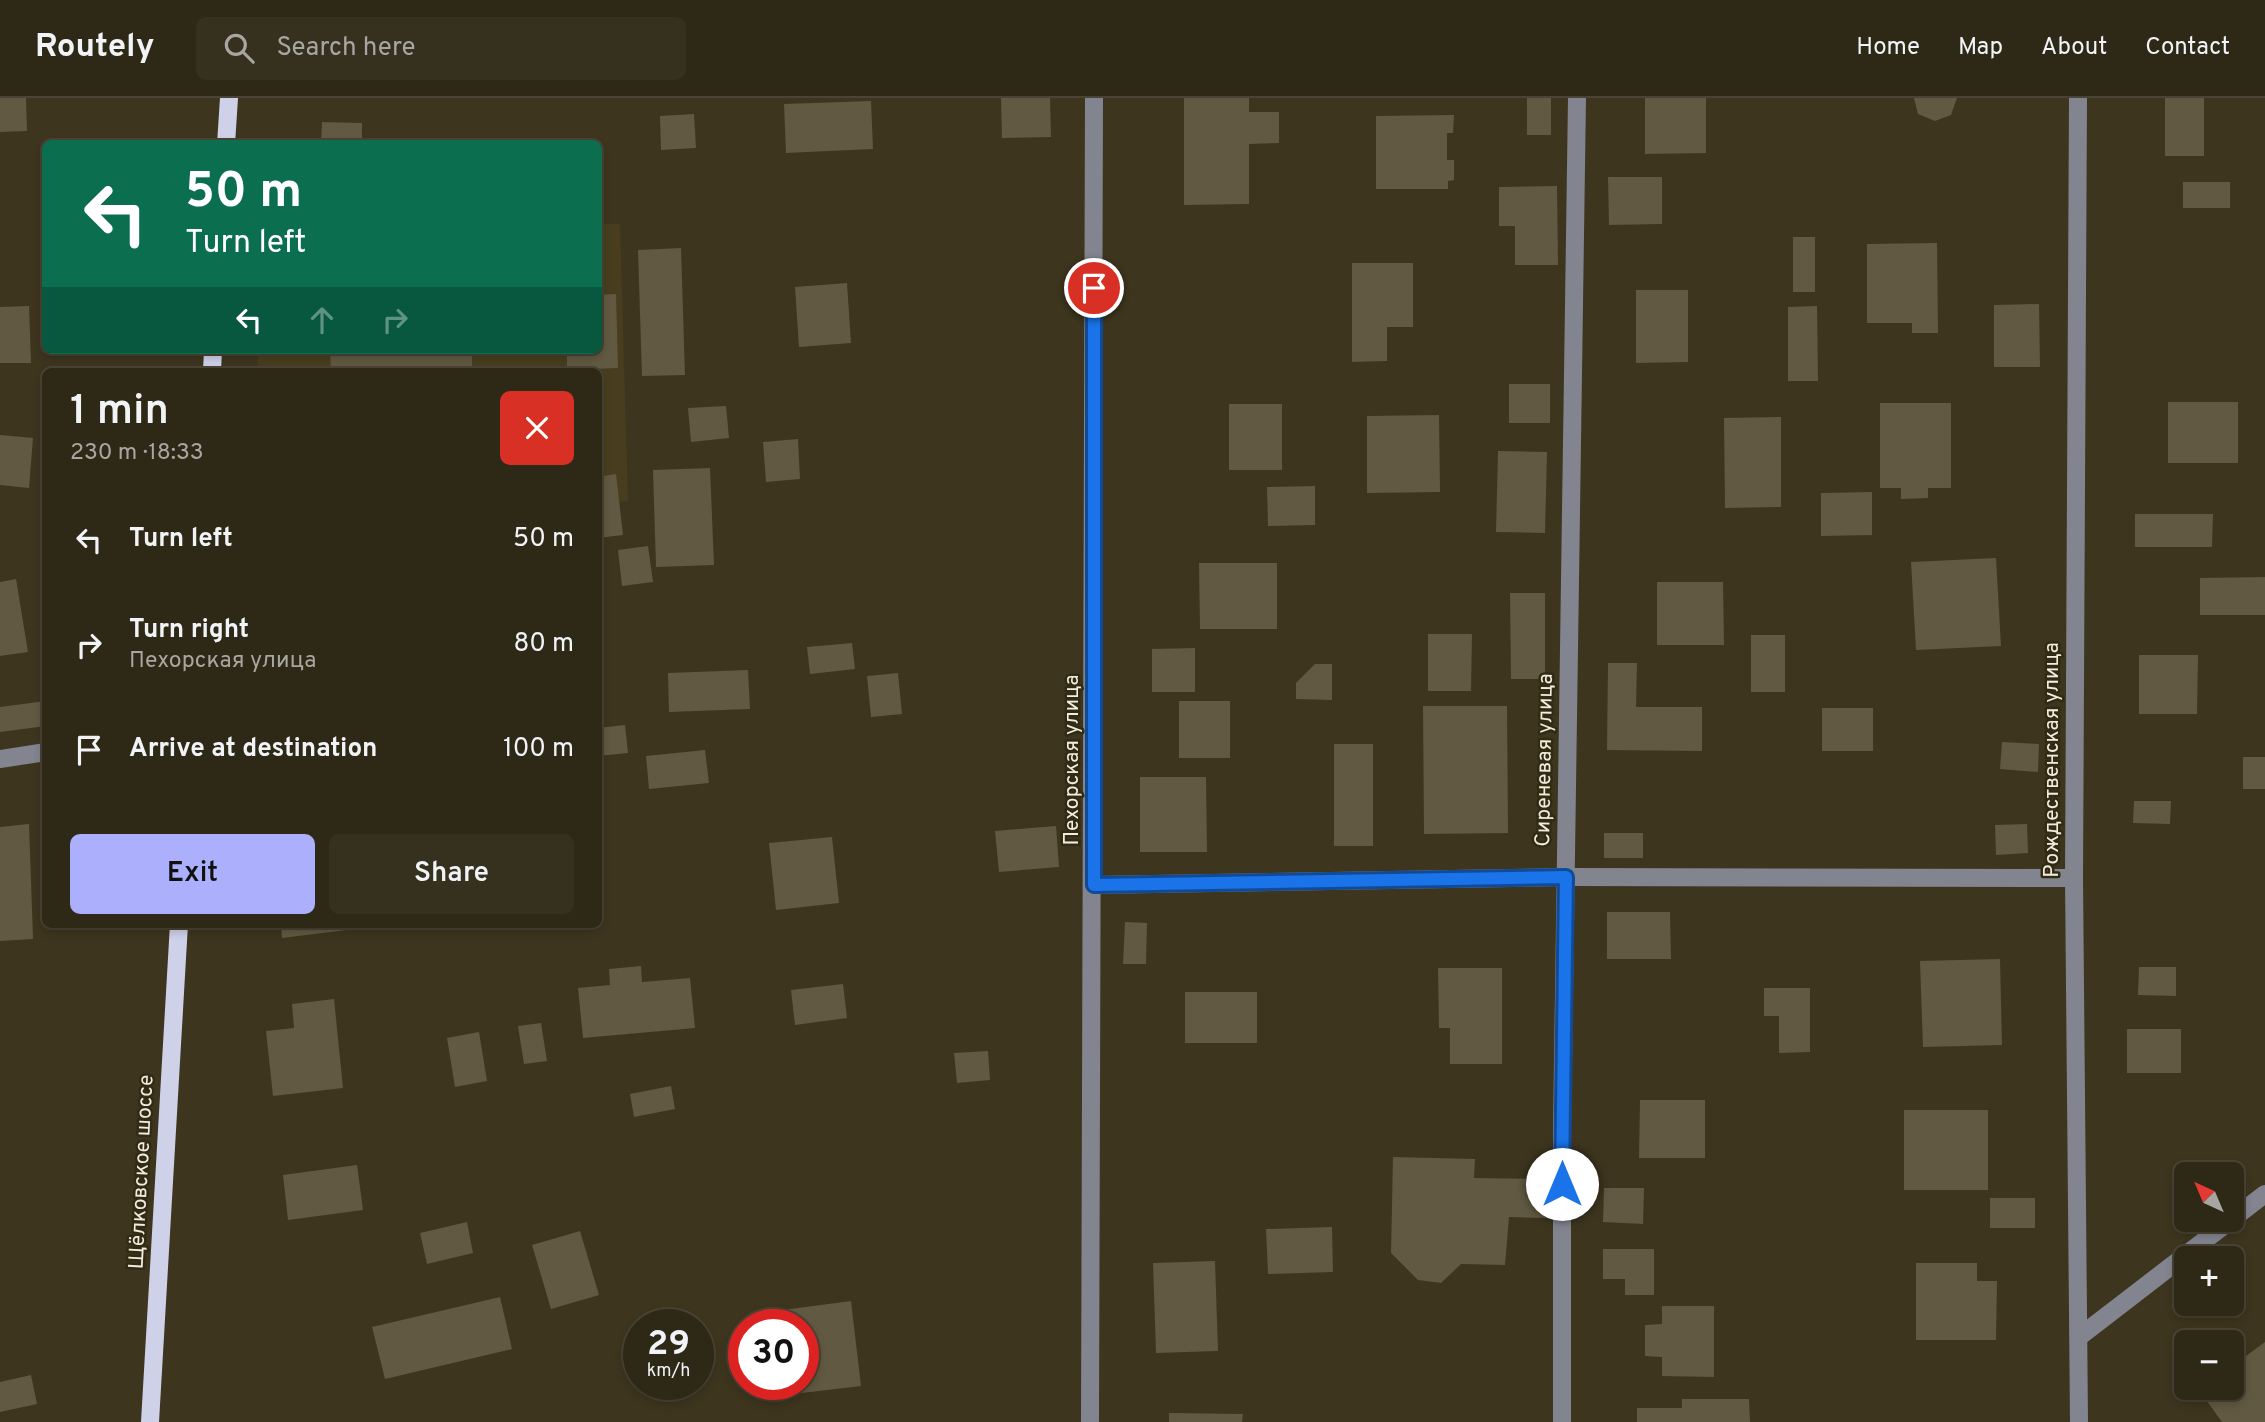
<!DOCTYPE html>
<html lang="en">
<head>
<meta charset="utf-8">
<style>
  :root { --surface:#2e2816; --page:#36301f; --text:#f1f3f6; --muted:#a7a6a1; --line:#494435; --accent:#acaffb }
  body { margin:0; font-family:Overpass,sans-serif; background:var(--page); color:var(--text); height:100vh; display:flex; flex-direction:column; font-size:26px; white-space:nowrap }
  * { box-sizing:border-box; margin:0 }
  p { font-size:23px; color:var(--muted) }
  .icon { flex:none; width:38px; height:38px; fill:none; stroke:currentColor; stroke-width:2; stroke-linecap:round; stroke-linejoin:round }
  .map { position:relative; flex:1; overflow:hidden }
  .side { position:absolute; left:42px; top:270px; width:560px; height:560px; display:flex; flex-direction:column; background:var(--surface); border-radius:10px; box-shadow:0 4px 10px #0003,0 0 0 2px var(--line) }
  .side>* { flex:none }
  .guide { position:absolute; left:42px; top:42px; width:560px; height:214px; border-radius:10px; box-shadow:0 4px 10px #0003,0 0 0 2px var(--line); background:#0b6e4f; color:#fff; overflow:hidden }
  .needle { width:46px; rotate:316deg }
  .buttons { position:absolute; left:2174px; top:1064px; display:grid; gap:14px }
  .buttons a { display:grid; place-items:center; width:70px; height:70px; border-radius:10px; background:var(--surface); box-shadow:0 4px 10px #0003,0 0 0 2px var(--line); font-size:35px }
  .speed { position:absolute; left:623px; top:1211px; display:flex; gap:14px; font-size:35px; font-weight:700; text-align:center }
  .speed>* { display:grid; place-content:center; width:91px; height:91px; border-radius:50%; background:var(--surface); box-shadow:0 4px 10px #0003,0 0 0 2px var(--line); line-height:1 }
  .speed small { font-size:18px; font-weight:400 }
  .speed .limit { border:10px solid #d22; background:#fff; color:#111 }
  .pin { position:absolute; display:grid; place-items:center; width:60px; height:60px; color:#fff; margin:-30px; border:4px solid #fff; border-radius:50%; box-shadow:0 2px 7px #0007 }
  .me { position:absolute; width:77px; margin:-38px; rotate:0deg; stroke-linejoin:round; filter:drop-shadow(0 0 5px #0008) }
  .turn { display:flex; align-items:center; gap:24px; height:147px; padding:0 28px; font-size:32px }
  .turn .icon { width:91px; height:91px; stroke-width:2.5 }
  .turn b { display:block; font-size:49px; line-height:60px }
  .lanes { display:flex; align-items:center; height:66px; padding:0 28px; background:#0003; justify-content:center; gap:35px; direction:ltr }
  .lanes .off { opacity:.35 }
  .round { display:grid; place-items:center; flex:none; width:74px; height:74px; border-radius:10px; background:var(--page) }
  .head { display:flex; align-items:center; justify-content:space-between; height:119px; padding:0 28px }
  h1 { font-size:42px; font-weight:600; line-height:52px }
  .primary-button { display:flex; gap:14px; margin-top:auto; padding:14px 28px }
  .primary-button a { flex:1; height:80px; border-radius:10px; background:var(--accent); color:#111; font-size:28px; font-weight:600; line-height:80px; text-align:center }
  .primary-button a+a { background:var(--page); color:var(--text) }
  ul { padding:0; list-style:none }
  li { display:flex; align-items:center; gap:21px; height:105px; padding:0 28px }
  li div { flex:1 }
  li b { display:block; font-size:26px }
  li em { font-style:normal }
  header { display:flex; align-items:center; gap:42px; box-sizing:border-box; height:98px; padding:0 35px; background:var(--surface); border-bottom:2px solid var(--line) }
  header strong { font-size:33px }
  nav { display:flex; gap:38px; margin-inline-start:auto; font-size:24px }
  .search { width:490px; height:63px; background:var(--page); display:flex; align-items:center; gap:18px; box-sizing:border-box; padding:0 24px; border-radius:10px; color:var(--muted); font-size:26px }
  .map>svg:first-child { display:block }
</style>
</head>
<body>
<header>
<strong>Routely</strong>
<div class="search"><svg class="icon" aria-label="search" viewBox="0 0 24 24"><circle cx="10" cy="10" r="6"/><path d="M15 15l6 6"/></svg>Search here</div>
<nav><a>Home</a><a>Map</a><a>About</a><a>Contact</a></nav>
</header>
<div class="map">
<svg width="2265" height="1324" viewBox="0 0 2265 1324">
  <rect width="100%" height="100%" fill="#3d351e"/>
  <path fill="#483e1f" d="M599,126h21l8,277 -29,2 -1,-132h-342l3,-21h339z"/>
  <g fill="#615941">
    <path d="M0,0h26l1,33 -27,1z"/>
    <path d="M1001,0h49l1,39 -49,1z"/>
    <path d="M1184,0h65v14h30v31l-30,1v60l-65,1z"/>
    <rect x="1527" y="0" width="24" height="37"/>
    <path d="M1645,0h61v55l-61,1z"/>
    <path d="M1914,0h43l-6,17 -16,6 -17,-7z"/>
    <rect x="2165" y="0" width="39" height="58"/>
    <path d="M871,3l2,48 -87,4 -2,-49z"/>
    <path d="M694,16l2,34 -35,2 -1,-34z"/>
    <path d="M1454,17l-1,18h-6v27h7v20l-6,1v8h-72v-73z"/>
    <path d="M322,24l40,1v21h-41z"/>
    <path d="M1608,79h54v47l-53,1z"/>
    <rect x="2183" y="84" width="47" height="26"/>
    <path d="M1557,88l1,79h-43v-39h-16v-39z"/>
    <rect x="1793" y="139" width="22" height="55"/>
    <path d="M1937,145l1,90h-26v-10h-45v-79z"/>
    <path d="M681,150l4,127 -43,1 -4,-126z"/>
    <path d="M1352,165h61v64h-26v34l-35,1z"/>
    <path d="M847,185l4,60 -52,4 -4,-60z"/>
    <path d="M1636,192h52v72l-52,1z"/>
    <path d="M616,196l2,74 -51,2v-20h31v-55z"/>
    <path d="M2039,206l1,63h-46v-62z"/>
    <path d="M29,208l2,57h-31v-56z"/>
    <path d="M1817,208l1,75h-30v-74z"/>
    <path d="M330,252h142v21h-141z"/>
    <rect x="1509" y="286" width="41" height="39"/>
    <rect x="2168" y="304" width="70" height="61"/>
    <path d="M1880,305h71v85h-23v10l-27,1v-11h-21z"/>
    <rect x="1229" y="306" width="53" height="66"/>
    <path d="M726,308l3,32 -38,4 -3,-34z"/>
    <path d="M1439,317l1,77 -73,1v-77z"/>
    <path d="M1781,319v90l-56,1 -1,-90z"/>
    <path d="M0,337l33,3 -4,50 -29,-3z"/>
    <path d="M798,341l2,40 -34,3 -3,-40z"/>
    <path d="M1498,353l49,1 -2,81 -49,-1z"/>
    <path d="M710,370l4,97 -58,2 -3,-97z"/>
    <path d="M616,376l7,61 -25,3v-61z"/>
    <path d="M1315,388v39l-47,1 -1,-39z"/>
    <path d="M1872,394v43l-51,1v-43z"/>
    <path d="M2135,416h78l-1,33h-77z"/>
    <path d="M648,448l5,36 -31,4 -4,-36z"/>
    <path d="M1996,460l5,88 -85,4 -5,-88z"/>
    <path d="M1199,465h78v66h-77z"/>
    <path d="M2265,479v38h-65v-37z"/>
    <path d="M16,481l12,73 -28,4v-74z"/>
    <path d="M1657,484h66l1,63h-67z"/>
    <path d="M1510,495h35v86h-34z"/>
    <path d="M1428,536h44l-1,57h-43z"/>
    <rect x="1751" y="537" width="34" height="57"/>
    <path d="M852,545l3,26 -45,5 -3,-27z"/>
    <path d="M1195,550v44h-43v-43z"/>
    <path d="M2139,557h59l-1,59h-58z"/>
    <path d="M1608,565h29l-1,44h66v44l-95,-1z"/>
    <path d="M1315,566h17v36l-36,-1v-16z"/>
    <path d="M748,572l2,39 -81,3 -1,-39z"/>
    <path d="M898,575l4,41 -31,3 -4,-41z"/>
    <path d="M46,603v25l-46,6v-25z"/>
    <rect x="1179" y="603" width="51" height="57"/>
    <path d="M1423,608h84l1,127 -84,1z"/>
    <rect x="1822" y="610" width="51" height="43"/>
    <path d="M625,627l3,28 -30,3v-28z"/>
    <path d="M2002,644l37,2 -1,28 -38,-3z"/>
    <rect x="1334" y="646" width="39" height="102"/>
    <path d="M705,652l4,33 -60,6 -3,-33z"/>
    <rect x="2243" y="659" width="22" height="32"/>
    <path d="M1140,679h66l1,75h-67z"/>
    <path d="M2134,703h37l-1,23 -37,-1z"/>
    <path d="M29,726l4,115 -33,2v-114z"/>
    <path d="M2027,726l1,29 -32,2 -1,-30z"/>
    <path d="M1056,728l3,41 -60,5 -4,-41z"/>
    <rect x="1604" y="735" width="39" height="25"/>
    <path d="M832,739l7,66 -63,7 -7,-67z"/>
    <path d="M1607,814h63l1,47h-64z"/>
    <path d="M1125,824l22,1 -1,41h-23z"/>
    <path d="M281,826h66v6l-65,8z"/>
    <path d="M2000,861l2,86 -79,2 -3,-86z"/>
    <path d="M641,868l1,16 48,-4 5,50 -112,10 -5,-50 32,-3 -1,-16z"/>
    <path d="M2139,869h37v29l-38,-1z"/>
    <path d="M1438,870h64v96h-52v-36h-11z"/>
    <path d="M843,886l4,34 -52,7 -4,-35z"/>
    <path d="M1764,890h46v64l-31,1v-37h-15z"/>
    <rect x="1185" y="894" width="72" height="51"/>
    <path d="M334,901l9,89 -70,8 -7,-65 28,-3 -2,-24z"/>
    <path d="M541,925l6,38 -23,3 -6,-38z"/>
    <rect x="2127" y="931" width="54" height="44"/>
    <path d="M479,934l8,49 -32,6 -8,-49z"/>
    <path d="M988,953l2,29 -33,3 -3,-30z"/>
    <path d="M671,988l4,23 -41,8 -4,-23z"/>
    <path d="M1640,1002h65v58h-66z"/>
    <rect x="1904" y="1012" width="84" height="80"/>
    <path d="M1393,1059l82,2 -1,19 74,1v39l-39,-1 -4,48 -44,-1 -20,19 -23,-3 -27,-27z"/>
    <path d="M357,1067l6,45 -75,10 -5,-45z"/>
    <path d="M1604,1090h40l-1,36 -40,-2z"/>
    <rect x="1990" y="1100" width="45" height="30"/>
    <path d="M467,1124l6,31 -46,11 -7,-31z"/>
    <path d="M1332,1129l1,45 -65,2 -2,-45z"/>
    <path d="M580,1133l19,64 -48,14 -19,-64z"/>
    <path d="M1603,1151h51v46h-29v-16h-22z"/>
    <path d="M1215,1163l3,90 -62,2 -3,-90z"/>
    <path d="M1916,1165h61v18h20l-1,59h-80z"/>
    <path d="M500,1199l12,52 -127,30 -13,-52z"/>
    <path d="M851,1203l10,85 -76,9 -1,-11h19v-59h-26l-2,-14z"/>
    <path d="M1662,1208h52v71l-52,-1v-19l-17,-1v-31l17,-1z"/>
    <path d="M2265,1244v80h-43l-23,-32 32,-2v-21z"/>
    <path d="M31,1277l6,29 -37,8v-30z"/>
    <path d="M650,1286h35l2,10 -33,6z"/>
    <path d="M1682,1301h67l1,23h-113v-14h45z"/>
    <path d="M1169,1315l74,1 -1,8h-73z"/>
  </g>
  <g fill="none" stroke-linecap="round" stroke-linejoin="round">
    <g stroke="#82848f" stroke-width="18">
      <path d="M2078,0l-4,780 5,544"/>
      <path d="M0,661l46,-7"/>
      <path d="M1094,787l472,-8 508,1"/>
      <path d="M2231,1122l34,-26"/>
      <path d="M2079,1239l152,-117"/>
      <path d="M1090,1324l4,-1324"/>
      <path d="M1562,1324v-291l15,-1033"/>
    </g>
    <g stroke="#cfd1e9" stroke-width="18">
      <path d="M226,46l3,-46"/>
      <path d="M212,273l1,-21"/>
      <path d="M150,1324l29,-498"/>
    </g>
  </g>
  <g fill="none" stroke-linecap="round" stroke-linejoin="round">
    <defs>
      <path id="route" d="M1094,190v597l472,-8 -4,307"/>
    </defs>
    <use href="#route" stroke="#114b97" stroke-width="18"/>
    <use href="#route" stroke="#1a73e8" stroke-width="12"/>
  </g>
  <g text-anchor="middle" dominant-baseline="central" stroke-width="5" stroke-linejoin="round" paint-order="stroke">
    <g font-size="21" fill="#f1ecde" stroke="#322b14">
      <text transform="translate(1072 662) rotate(-90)">Пехорская улица</text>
      <text transform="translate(1545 662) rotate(-89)">Сиреневая улица</text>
      <text transform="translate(2052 662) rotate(-90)">Рождественская улица</text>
      <text transform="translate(142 1074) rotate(-87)">Щёлковское шоссе</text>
    </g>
  </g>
</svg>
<div class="buttons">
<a><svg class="needle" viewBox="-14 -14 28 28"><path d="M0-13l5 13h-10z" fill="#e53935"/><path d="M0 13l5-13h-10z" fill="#a7a6a1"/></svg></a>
<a>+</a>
<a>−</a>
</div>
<div class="speed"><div>29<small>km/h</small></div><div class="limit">30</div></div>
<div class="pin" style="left:1094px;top:190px;background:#d93025"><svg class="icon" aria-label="arrive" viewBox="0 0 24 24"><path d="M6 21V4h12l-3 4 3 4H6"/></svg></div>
<svg class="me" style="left:1562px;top:1086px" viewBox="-20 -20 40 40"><circle r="19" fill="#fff"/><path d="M0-13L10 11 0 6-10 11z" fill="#1a73e8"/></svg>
<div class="guide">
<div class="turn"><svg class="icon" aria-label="left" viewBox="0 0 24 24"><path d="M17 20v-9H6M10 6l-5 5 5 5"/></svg><div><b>50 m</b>Turn left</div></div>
<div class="lanes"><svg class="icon" aria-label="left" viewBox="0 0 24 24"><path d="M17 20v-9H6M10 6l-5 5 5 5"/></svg><svg class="icon off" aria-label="ahead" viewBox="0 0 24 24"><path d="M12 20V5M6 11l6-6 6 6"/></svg><svg class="icon off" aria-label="right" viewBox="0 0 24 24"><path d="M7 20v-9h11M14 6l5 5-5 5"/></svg></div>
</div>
<section class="side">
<div class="head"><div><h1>1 min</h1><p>230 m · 18:33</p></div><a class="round" style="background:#d93025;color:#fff"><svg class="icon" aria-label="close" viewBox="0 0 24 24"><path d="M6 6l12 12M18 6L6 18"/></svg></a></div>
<ul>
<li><svg class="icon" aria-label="left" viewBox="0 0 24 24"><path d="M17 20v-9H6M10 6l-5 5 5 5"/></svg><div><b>Turn left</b></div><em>50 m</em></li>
<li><svg class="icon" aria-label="right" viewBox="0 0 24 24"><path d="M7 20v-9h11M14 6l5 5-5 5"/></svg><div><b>Turn right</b><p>Пехорская улица</p></div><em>80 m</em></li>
<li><svg class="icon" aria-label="arrive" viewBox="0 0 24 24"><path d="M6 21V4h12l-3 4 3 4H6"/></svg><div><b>Arrive at destination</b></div><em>100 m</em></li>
</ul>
<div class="primary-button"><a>Exit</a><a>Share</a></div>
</section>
</div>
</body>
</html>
